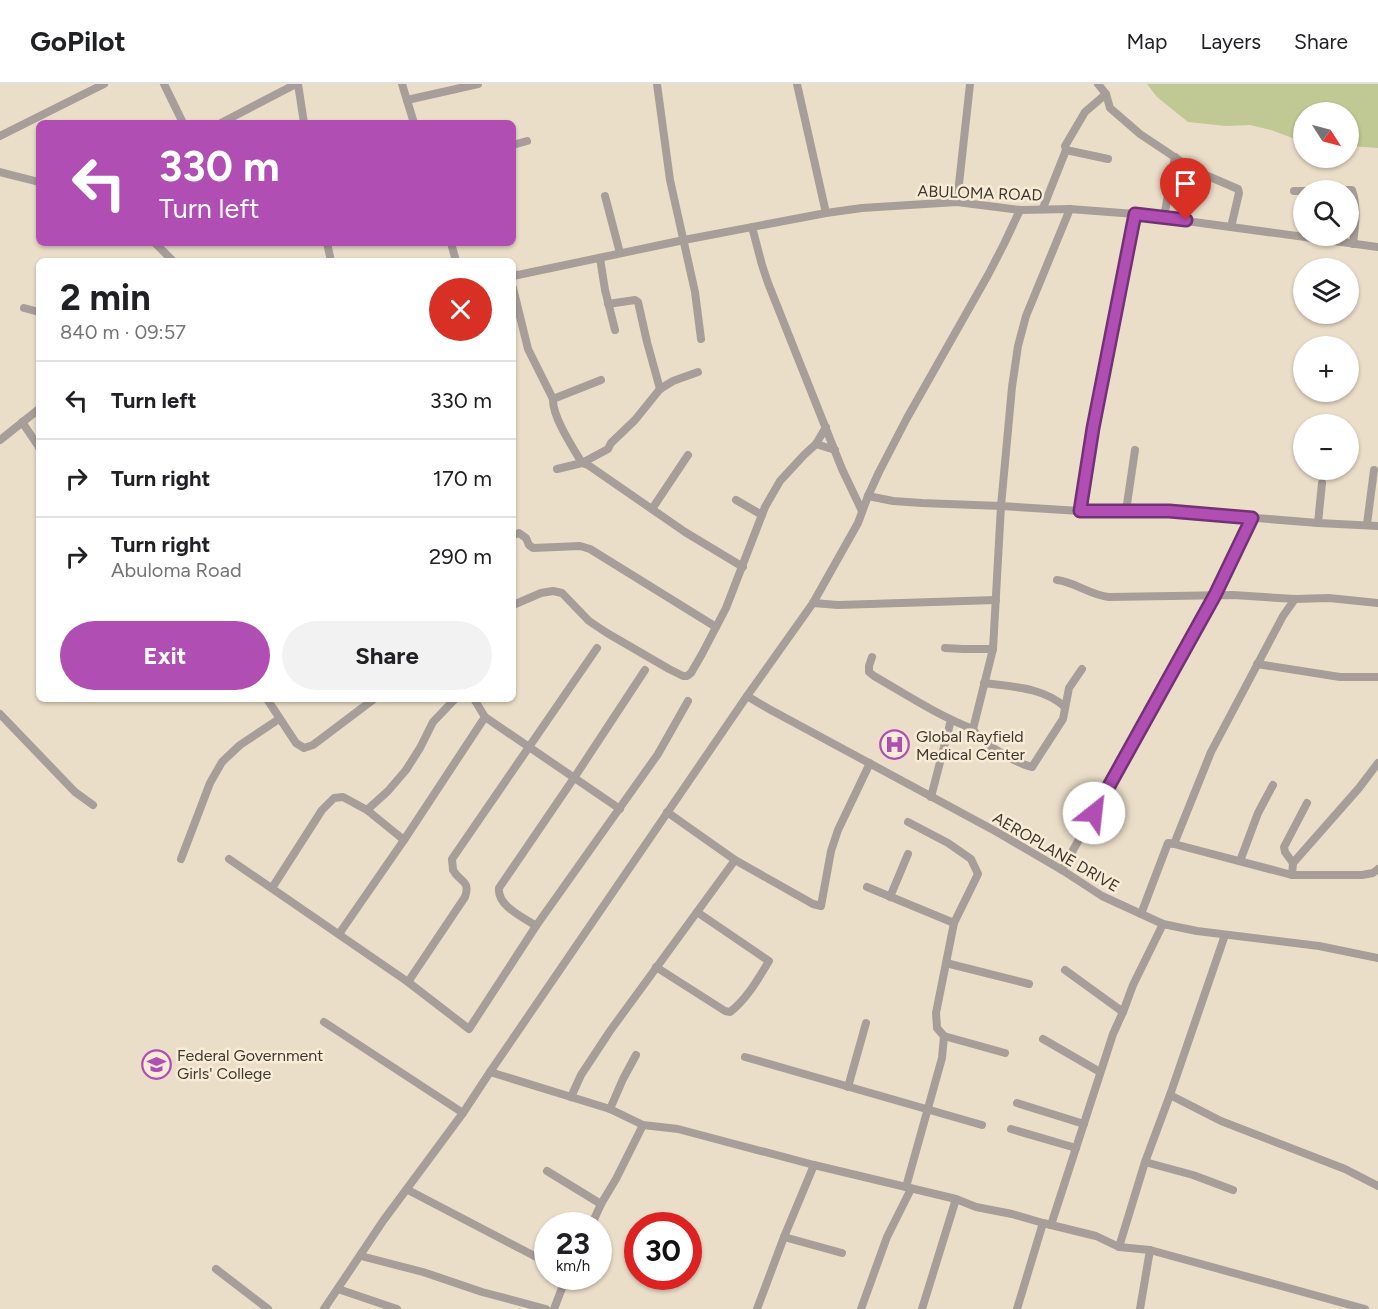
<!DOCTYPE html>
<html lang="en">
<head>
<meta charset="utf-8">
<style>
  :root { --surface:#fff; --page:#f2f2f2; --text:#202124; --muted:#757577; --line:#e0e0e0; --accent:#b04eb4 }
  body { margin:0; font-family:Figtree,sans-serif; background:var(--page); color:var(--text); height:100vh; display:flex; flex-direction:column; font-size:22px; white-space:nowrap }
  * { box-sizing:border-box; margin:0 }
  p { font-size:20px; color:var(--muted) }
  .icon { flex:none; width:33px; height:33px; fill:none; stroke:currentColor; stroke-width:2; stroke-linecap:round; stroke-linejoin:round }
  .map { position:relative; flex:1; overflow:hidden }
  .panel { position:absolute; left:36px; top:174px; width:480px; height:444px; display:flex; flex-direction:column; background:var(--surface); border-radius:9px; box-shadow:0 2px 4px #0004 }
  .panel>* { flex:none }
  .top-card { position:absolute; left:36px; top:36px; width:480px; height:126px; border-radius:9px; box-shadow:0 2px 4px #0004; background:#b04eb4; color:#fff; overflow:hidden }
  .needle { width:39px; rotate:126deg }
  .fabs { position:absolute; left:1293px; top:18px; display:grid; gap:12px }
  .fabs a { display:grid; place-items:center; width:66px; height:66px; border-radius:50%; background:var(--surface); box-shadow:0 2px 4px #0004; font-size:30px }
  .speed { position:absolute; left:534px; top:1128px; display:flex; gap:12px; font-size:30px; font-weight:700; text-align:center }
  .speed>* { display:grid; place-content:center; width:78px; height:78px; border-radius:50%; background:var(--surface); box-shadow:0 2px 4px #0004; line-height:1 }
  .speed small { font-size:15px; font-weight:400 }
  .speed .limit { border:9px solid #d22; background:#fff; color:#111 }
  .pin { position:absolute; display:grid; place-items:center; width:51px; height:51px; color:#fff; margin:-62px -26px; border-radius:50% 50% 50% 0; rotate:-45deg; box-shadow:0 0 6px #0007 }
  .pin .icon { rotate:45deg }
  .me { position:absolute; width:66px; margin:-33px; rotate:29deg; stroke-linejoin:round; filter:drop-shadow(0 0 4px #0008) }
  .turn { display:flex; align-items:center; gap:21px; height:126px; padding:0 24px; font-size:27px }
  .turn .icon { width:78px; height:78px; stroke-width:2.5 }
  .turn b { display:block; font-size:42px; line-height:51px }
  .round { display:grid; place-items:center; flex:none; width:63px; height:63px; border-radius:32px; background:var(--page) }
  .overview { display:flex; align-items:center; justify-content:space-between; height:102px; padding:0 24px }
  h1 { font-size:36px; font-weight:700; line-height:45px }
  .cta { display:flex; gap:12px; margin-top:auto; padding:12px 24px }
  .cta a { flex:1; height:69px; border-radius:36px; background:var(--accent); color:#fff; font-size:24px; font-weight:700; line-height:69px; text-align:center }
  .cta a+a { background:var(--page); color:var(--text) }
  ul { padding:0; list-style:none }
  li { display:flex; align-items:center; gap:18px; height:78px; padding:0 24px; border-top:2px solid var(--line) }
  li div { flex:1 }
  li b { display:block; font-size:22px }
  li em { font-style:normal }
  header { display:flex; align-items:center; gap:36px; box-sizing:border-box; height:84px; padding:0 30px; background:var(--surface); border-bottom:2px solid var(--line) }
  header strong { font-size:28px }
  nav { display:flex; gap:33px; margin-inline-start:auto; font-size:21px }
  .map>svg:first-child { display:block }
</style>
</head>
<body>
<header>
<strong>GoPilot</strong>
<nav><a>Map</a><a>Layers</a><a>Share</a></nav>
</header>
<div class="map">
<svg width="1378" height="1225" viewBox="0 0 1378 1225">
  <rect width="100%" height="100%" fill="#ebdec9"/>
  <path fill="#c0c893" d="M1147,0h231v64l-29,-2 -1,-34h-44l-1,30 -32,-12 -21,-5 -24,1 -38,-4 -31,-25z"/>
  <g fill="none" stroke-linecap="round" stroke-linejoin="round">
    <g stroke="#a89e99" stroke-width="8">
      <path d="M164,0l19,39"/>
      <path d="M298,0l6,39"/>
      <path d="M402,0l12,39"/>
      <path d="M657,0l13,96 25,112 6,47"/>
      <path d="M797,0l29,129"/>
      <path d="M1098,0l8,10 4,14 30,26 54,36 44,19 1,4 -8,34"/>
      <path d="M407,16l71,-16"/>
      <path d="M221,39l75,-39"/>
      <path d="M0,52l104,-52"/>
      <path d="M513,61l14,-4"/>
      <path d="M1066,66l-1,-4 20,-34 21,-18"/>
      <path d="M0,88l39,10"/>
      <path d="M1333,106h19c6,16 3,37 1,54"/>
      <path d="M1294,107h10"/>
      <path d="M605,112l15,57"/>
      <path d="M957,118l13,-118"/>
      <path d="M1043,124l23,-58 42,9"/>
      <path d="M1164,133l11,-60"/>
      <path d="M752,143l10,38 6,18 74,186 20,42"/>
      <path d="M155,159l18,18"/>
      <path d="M327,159l4,18"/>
      <path d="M451,159l5,18"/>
      <path d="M600,174l5,32 10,40"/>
      <path d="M513,192l171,-36 142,-27 36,-5 95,-6 63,8 50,-1 65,5 243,33"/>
      <path d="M513,204l15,61 25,50c-1,17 20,49 29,64l6,2 97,67 58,35"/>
      <path d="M608,220l27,-4 3,2 9,40 13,47"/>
      <path d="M24,224l15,4"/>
      <path d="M553,315l48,-19"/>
      <path d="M22,338l17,25"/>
      <path d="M0,356l39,-31"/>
      <path d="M816,360l19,6"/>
      <path d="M557,385l25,-6 26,-14 3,-6 24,-23 25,-31 13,-8 25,-9"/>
      <path d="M868,412l25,5 29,2 79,3 79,5h89l149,12 60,3"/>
      <path d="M736,416l26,15"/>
      <path d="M652,425l36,-54"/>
      <path d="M1080,427l13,-83 42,-214"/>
      <path d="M1126,427l9,-61"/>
      <path d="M1318,439l4,-40"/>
      <path d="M1367,440l7,-54"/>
      <path d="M513,451l6,-2 7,5 3,7 4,3 47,-2 10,3 126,78"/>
      <path d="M1057,496c18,2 33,15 52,17l124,-2 62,4 34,-1 49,5"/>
      <path d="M813,519l25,2 158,-5"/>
      <path d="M513,521l28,-12 12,-2 9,2 27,28 18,12 62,36 14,7h4l4,-3 11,-19 24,-46 39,-101 15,-26 24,-26 12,-11 10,-17"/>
      <path d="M945,564l18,1h30"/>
      <path d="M872,573l-3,9v6l5,4c33,19 63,39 99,53 7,14 43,34 59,38l31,-48 6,-31 13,-19"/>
      <path d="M1257,580l83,13h38"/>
      <path d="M984,599c28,4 59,4 81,24"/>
      <path d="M747,612l22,13 228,123 65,38 40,26 61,28 34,7 122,15 59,12"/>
      <path d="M267,615l29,44 8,5 9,-3 61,-46"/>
      <path d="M474,615l11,18 135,92"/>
      <path d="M0,630l75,78 18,13"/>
      <path d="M973,645l20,-80 8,-143 11,-119 6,-41 8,-30 44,-107"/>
      <path d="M931,713l20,-77"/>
      <path d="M367,726l21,-19 18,-21 14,-22 13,-26 22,-23"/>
      <path d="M667,728l68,48 78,44 8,2 10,-55 7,-21 32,-67"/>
      <path d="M908,738l40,21 23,16 7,15 -24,49 -18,90 1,15 7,8 61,17"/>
      <path d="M1174,760l118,31h70l11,-2 5,-4"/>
      <path d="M181,775l29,-76 12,-21 18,-17 39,-26"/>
      <path d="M229,775l179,123 61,47 67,-103 122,-172 30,-53"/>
      <path d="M1240,777l18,-48 15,-28"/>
      <path d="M1293,779l-8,-11 -1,-5 23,-44"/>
      <path d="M1062,786l153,-275 37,-77"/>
      <path d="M1292,791l1,-12 66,-75 19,-25"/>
      <path d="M867,803l87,36"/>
      <path d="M272,804l50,-78 12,-12 9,-1 24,13 37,30"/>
      <path d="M890,813l18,-43"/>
      <path d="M1141,830l27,-71 6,1 37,-92 72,-136 12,-17"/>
      <path d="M536,842c-13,-9 -39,-20 -37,-38l75,-110 71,-108"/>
      <path d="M339,850l65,-94 81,-123"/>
      <path d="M946,879l83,21"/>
      <path d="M656,883l69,44 5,1c17,-13 28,-33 39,-51l-72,-49"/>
      <path d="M1065,886l58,42"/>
      <path d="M408,898l57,-85c6,-17 -6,-15 -12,-27 0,-2 -1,-9 -1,-11l145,-211"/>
      <path d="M324,938l139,91"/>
      <path d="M1043,955l57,33"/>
      <path d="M745,973l237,68"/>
      <path d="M490,988l120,37 33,16 35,4 136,36 142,34 20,8 36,7 31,9 53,13 23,11 31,3 215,59"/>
      <path d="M848,1003l18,-64"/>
      <path d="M1170,1011l55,-160"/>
      <path d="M571,1013l10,-22 29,-44 125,-171"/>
      <path d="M1017,1019l67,21"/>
      <path d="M610,1025l13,-30 13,-24"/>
      <path d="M1011,1045l65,19"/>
      <path d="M1145,1078l48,13 40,15"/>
      <path d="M547,1087l54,33"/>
      <path d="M906,1103l36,-129 2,-22"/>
      <path d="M408,1106l140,73"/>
      <path d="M1051,1141l62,-191 10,-22 10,-27 30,-61"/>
      <path d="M591,1142l10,-22 15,-25 27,-54"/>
      <path d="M784,1153l58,16"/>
      <path d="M1119,1163l26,-85 25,-67 51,26 124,48 33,17"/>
      <path d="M361,1172l62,16 59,20 64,17"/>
      <path d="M216,1185l52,40"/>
      <path d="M338,1205l59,20"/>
      <path d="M324,1225l59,-88 80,-108 27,-41 257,-376 66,-93 45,-80 10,-27 11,-24 28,-54 81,-143 16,-31 16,-34"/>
      <path d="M554,1225l8,-21 6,-12"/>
      <path d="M757,1225l27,-72 30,-72"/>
      <path d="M861,1225l26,-72 24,-48"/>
      <path d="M922,1225l34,-110"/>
      <path d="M1017,1225l26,-86"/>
      <path d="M1140,1225l10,-59"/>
    </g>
  </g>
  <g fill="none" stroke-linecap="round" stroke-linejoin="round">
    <defs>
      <path id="route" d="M1094,729l121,-218 37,-77 -83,-7h-89l13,-83 42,-214 51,6"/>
    </defs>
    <use href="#route" stroke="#723375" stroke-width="15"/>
    <use href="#route" stroke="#b04eb4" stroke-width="10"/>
  </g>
  <defs>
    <symbol id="hospital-ring" viewBox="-11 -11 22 22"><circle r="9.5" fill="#f8ecd6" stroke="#b04eb4" stroke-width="1.5"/><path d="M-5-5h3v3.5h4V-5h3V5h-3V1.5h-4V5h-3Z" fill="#b04eb4"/></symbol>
    <symbol id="university-ring" viewBox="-11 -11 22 22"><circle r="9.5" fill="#f8ecd6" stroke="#b04eb4" stroke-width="1.5"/><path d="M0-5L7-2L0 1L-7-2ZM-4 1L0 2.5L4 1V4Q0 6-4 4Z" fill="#b04eb4"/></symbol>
  </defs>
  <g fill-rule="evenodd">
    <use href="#hospital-ring" x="878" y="644" width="33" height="33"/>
    <use href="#university-ring" x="140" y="964" width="33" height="33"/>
  </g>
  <g text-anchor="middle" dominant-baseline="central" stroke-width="5" stroke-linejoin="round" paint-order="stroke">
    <g font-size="16" fill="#3c372f" stroke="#f8ecd6">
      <text transform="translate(980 109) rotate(2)">ABULOMA ROAD</text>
      <text transform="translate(1056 768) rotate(30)">AEROPLANE DRIVE</text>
    </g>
    <g font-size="16" fill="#3c372f" stroke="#f8ecd6" text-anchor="start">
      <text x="916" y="652">Global Rayfield<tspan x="916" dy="18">Medical Center</tspan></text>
      <text x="177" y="971">Federal Government<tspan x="177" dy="18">Girls' College</tspan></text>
    </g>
  </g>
</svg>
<div class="fabs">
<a><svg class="needle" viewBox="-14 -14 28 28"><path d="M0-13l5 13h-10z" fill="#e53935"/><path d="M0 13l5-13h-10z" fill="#757577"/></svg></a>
<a><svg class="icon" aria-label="search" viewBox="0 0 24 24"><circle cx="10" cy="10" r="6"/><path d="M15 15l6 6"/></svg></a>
<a><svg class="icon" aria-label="layers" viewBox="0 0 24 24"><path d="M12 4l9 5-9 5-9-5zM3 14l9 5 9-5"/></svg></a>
<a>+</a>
<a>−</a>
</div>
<div class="speed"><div>23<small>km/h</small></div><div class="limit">30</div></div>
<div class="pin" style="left:1186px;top:136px;background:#d93025"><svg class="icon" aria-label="arrive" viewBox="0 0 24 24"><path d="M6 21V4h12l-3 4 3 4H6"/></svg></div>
<svg class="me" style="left:1094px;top:729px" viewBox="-20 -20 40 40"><circle r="19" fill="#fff"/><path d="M0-13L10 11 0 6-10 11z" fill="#b04eb4"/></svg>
<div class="top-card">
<div class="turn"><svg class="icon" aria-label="left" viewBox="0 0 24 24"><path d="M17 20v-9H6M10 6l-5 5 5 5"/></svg><div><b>330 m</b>Turn left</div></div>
</div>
<section class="panel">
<div class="overview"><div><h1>2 min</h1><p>840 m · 09:57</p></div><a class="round" style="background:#d93025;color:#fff"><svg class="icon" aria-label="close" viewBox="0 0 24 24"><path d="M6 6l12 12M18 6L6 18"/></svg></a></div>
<ul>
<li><svg class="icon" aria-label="left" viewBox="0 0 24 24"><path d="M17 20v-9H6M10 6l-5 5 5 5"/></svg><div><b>Turn left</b></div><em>330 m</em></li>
<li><svg class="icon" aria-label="right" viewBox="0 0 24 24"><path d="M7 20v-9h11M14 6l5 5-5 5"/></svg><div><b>Turn right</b></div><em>170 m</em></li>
<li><svg class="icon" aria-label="right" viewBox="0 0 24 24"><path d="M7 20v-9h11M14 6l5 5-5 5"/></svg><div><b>Turn right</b><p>Abuloma Road</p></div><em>290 m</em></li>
</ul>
<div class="cta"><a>Exit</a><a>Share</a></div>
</section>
</div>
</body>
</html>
